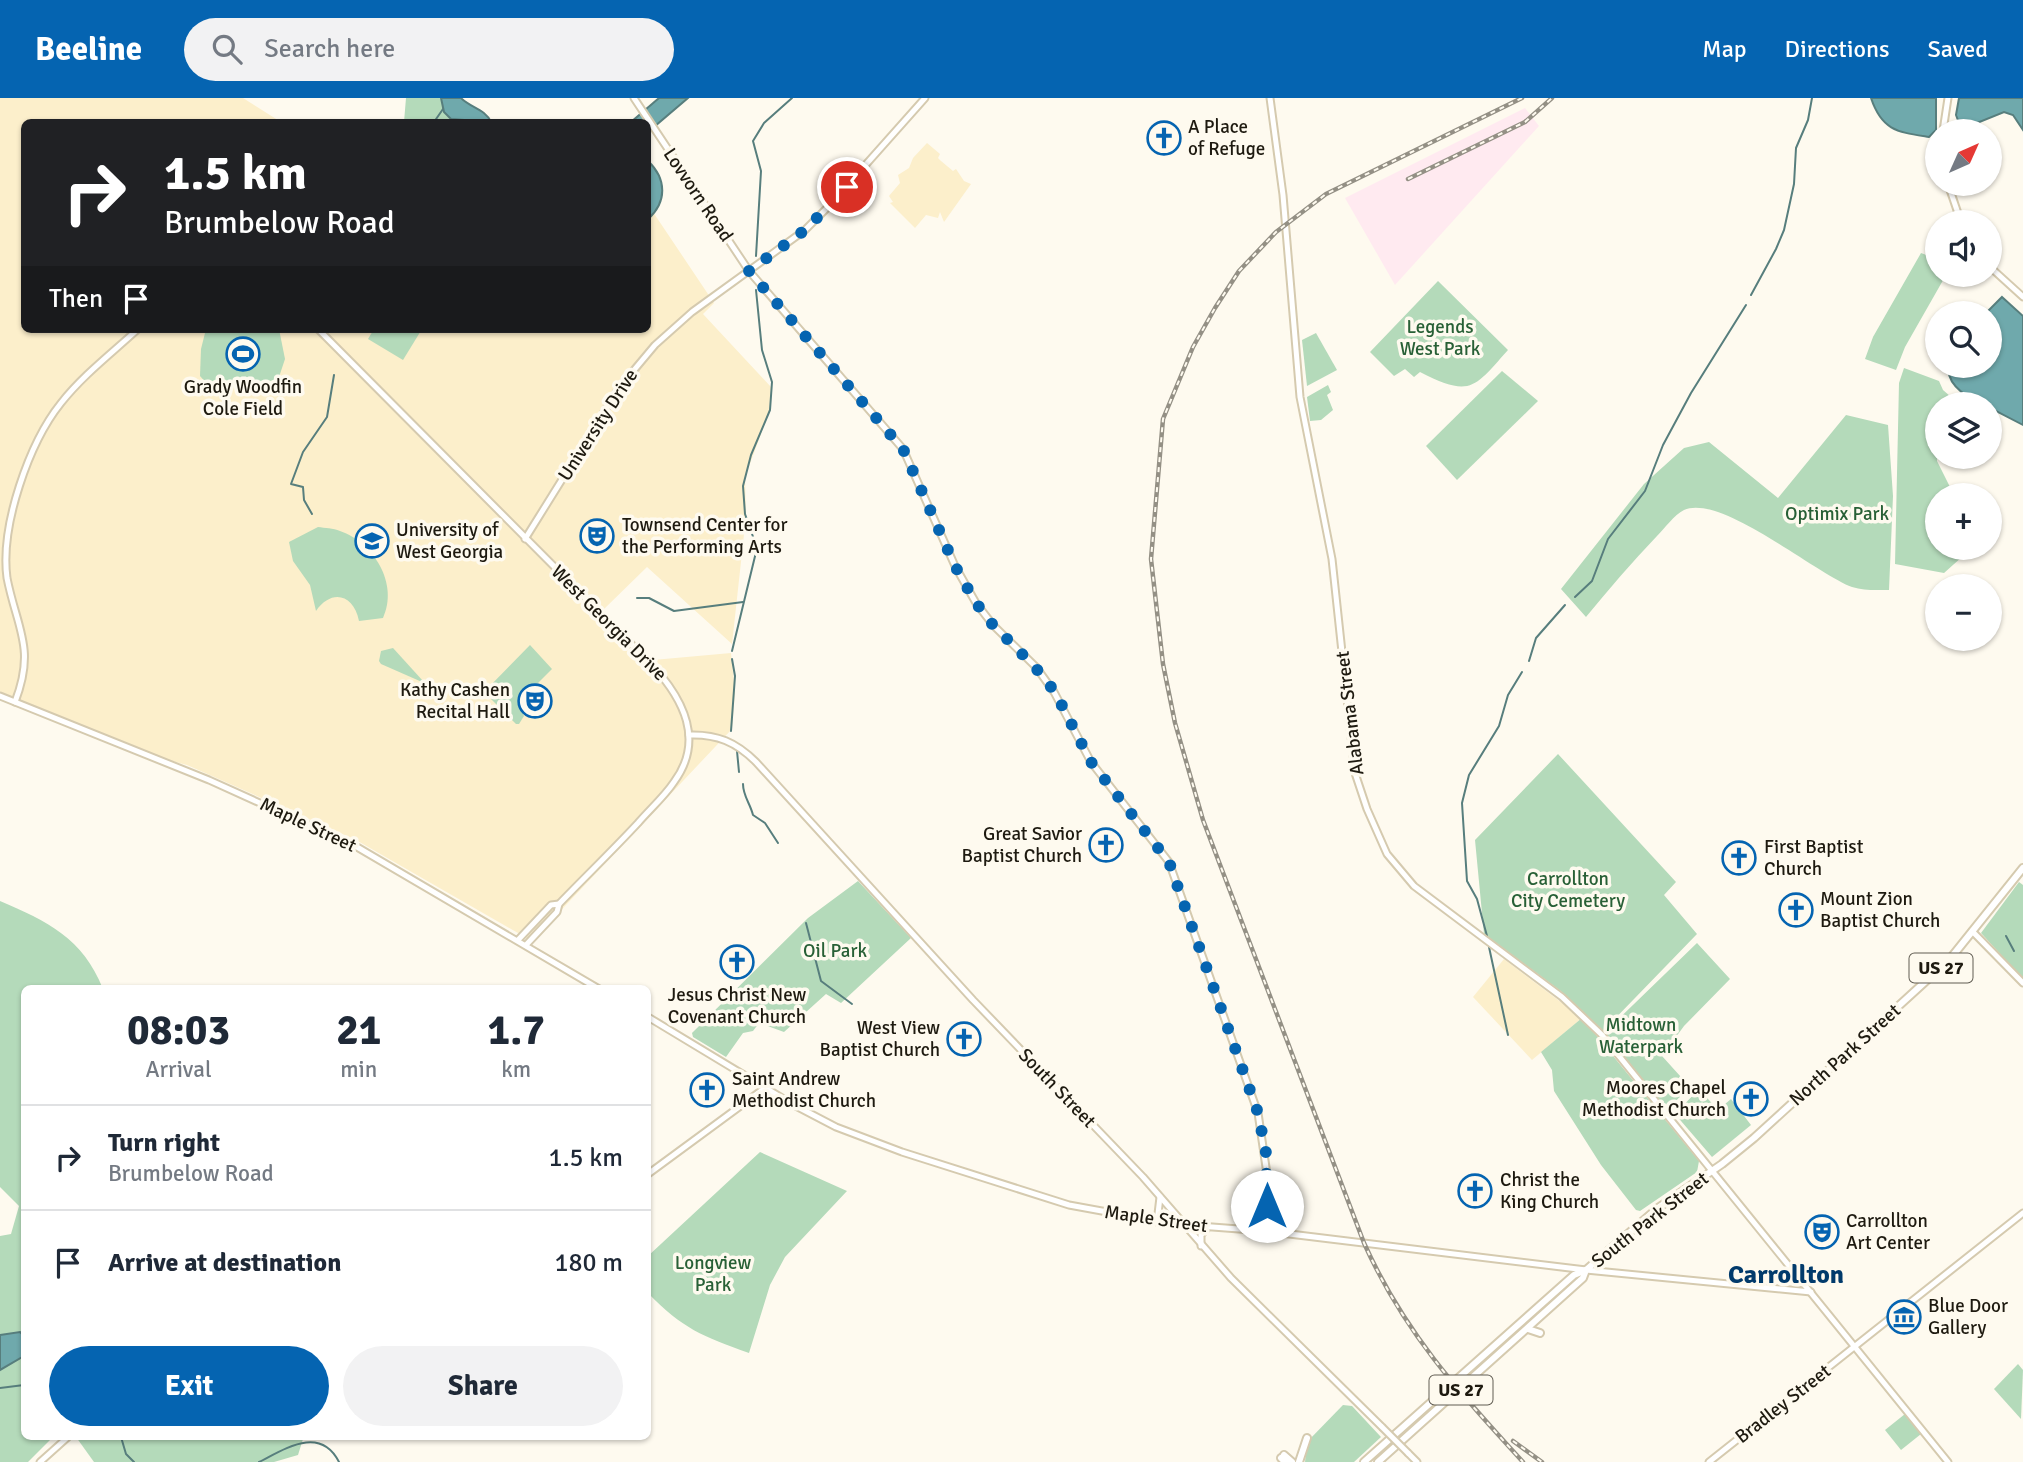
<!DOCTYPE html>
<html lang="en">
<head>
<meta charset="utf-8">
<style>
  :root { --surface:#fff; --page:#f2f2f3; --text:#1f2937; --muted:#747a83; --line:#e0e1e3; --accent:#0564b1 }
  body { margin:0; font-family:Signika,sans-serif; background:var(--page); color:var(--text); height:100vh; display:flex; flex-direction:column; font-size:26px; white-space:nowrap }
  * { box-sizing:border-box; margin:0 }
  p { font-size:23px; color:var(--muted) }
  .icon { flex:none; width:38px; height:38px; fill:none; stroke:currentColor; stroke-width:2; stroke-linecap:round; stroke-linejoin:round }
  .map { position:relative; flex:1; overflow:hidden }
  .side { position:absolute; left:21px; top:887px; width:630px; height:455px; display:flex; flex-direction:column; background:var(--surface); border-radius:10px; box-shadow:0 2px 5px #0004 }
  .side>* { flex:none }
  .top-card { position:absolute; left:21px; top:21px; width:630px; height:214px; border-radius:10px; box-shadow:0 2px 5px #0004; background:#202124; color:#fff; overflow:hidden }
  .needle { width:46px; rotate:45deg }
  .controls { position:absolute; left:1925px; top:21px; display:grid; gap:14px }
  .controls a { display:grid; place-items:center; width:77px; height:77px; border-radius:50%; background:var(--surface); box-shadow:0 2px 5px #0004; font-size:35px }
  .pin { position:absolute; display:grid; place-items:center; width:60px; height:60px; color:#fff; margin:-30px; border:4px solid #fff; border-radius:50%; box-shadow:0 2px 7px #0007 }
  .me { position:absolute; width:77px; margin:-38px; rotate:0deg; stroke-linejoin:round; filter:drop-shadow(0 0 5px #0008) }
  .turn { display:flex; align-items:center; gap:24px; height:147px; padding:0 28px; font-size:32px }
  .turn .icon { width:91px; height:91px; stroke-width:2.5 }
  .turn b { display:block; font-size:49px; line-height:60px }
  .then { display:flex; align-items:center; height:66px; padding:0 28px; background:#0003; gap:14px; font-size:26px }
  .eta { display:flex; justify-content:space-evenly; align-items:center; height:119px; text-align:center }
  .eta b { font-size:42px; font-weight:700; line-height:49px }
  .action { display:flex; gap:14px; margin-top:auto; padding:14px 28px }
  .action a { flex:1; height:80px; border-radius:42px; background:var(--accent); color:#fff; font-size:28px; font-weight:700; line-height:80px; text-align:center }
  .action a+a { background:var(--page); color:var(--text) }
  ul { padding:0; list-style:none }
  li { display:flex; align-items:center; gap:21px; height:105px; padding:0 28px; border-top:2px solid var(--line) }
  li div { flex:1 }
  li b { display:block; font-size:26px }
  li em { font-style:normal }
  header { display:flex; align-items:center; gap:42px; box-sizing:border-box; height:98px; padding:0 35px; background:var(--accent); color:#fff }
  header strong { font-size:33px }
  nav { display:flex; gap:38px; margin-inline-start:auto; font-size:24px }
  .search { width:490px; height:63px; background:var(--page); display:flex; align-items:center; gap:18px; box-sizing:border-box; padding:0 24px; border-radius:38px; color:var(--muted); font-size:26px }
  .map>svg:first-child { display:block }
</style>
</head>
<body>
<header>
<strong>Beeline</strong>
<div class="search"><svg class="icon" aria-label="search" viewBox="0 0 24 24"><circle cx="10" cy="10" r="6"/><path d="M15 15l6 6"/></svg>Search here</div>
<nav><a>Map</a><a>Directions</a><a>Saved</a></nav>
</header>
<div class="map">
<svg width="2023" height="1364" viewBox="0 0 2023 1364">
  <rect width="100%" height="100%" fill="#fefaef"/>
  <g fill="#fcefcb">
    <path d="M0,0h243l38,24h-257v207h624v-113l5,-4 61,91 -11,11 68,73 -1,23 -25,67 1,39 -14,128 -85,-77 -45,44 51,49 78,-7 4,39 -3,37 -200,212 -176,-101 -169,-75 -19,-5 -168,-66z"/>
    <path d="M927,45l13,11 -2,4 3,3 12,10 3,-2 8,12 7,3 -27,38 -4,-10 -2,6 -12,-3 -11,13 -25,-25 3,-1 -4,-6 11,-13 -2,-8 11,-7 4,-10z"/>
    <path d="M1504,861l78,59 -50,42 -59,-63z"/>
  </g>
  <path fill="#ffeaf0" d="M1525,10l14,18 -144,159 -50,-87z"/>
  <g fill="#b4daba">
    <path d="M406,0h35l3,14c14,10 22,4 33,10h-73z"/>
    <path d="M1921,155l16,6v16h9l-41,72 -9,23 -31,-11 8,-22z"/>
    <path d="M1438,183l70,69c-34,38 -37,48 -88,22l-6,5 -9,-8 -11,7 -24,-24z"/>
    <path d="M206,231h73l6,30 -7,21 -45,5 -26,-1 -7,-8 1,-27z"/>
    <path d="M374,231h48l-19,31 -35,-21z"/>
    <path d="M1316,235l21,37 -30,16 -5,-46z"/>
    <path d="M1904,270l35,13 4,9 16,14h-22v57l17,34h-17v53h35l-28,25 -49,-9 4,-181z"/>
    <path d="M1502,273l36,30 -81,79 -31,-34z"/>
    <path d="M1328,287l3,7 -4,3 6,15 -12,10 -11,1 -3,-24z"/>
    <path d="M1846,317l42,10 5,71 -4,94c-12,0 -25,1 -37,-3 -37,-14 -132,-94 -168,-77 -10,5 -19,18 -27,26 -25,26 -48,53 -71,81l-25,-28 83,-105 40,-36 25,-6 69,56z"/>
    <path d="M318,429c7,1 15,1 22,4 34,12 59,53 43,87l-24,3c-5,-26 -27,-33 -43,-10l-6,-26 -17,-24 -4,-19z"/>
    <path d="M530,547l22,24 -34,34 6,13 -5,8h-3l-32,-32z"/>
    <path d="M393,550l30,33 -1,1 -41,-18 -2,-3 2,-10z"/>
    <path d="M1558,656l118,128 -12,13 33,39 -94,97 -41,-39 -78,-58 -9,-94z"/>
    <path d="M858,783l53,57 -70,65 -15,-9 -42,38 -25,-9 -6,8 -10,2 -17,24 -33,-20 -1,-4 116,-115z"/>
    <path d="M2019,784l4,3v94l-42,-46z"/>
    <path d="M0,803c47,20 83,37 103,88h-79v448h29l-25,25h-28v-226l11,-2 8,-28 -19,-19z"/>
    <path d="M1697,845l33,36 -46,47 -22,30 28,31 -21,21h-5l-62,-73z"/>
    <path d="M1582,920l117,143 -2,11 -57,39 -4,-1 -35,-45 -47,-74 -2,-21 -11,-18z"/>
    <path d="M1699,991l19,21 13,-11 20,26 -39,32 -37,-43z"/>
    <path d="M760,1054l87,39 -62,66 -15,28 -21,68c-47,-17 -66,-24 -101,-60v-37z"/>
    <path d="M2018,1266l5,6 -2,49 -27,-30z"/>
    <path d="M1343,1307l9,1 29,31 -27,25h-49l2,-20z"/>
    <path d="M1905,1316l16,20 -20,16 -16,-20z"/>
    <path d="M76,1339h226l1,2 -5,16 -24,7h-180z"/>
  </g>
  <g fill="#6fa9ac" stroke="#577e7d" stroke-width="2">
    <path d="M441,0h20c10,10 24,11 30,24l-40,-3 -7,-7z"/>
    <path d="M659,0h29l-40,34v-10h-17z"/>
    <path d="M1871,0h65v32l-7,7c-31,-5 -47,-6 -58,-39z"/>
    <path d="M1959,0h64v32l-10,-15 -9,-3 -27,11h-18l-3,-8z"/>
    <path d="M648,63c19,18 19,41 0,58z"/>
    <path d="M2002,199l21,19v109l-33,-17v-4c-17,0 -45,-19 -41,-38h41v-53h-4z"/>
    <path d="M20,1234l4,4v20l-24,14v-35z"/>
  </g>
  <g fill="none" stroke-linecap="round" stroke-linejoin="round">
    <g stroke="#577e7d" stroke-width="2">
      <path d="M434,24l9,-13"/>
      <path d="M756,158l5,-85 -8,-30 11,-18 28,-25"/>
      <path d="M1751,197l25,-46 8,-19 10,-46 2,-36 12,-28 4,-22"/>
      <path d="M342,234v-3"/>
      <path d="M312,416l-8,-14 -1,-13 -12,-3 12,-32 24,-35 7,-42"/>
      <path d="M1575,499l17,-16 16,-42 37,-48 18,-46 28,-52 55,-88"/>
      <path d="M637,500h12l25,13 69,-9"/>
      <path d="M732,553l25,-103 -12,-34 -2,-28 8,-31 19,-45 2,-28 -10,-32 -6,-60"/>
      <path d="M1529,563l7,-23 29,-33"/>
      <path d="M731,633l4,-55 -3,-17"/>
      <path d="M737,653l2,21"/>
      <path d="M743,686c0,12 7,19 10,31l12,8 13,20"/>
      <path d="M806,825l15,58 31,23"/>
      <path d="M1487,838l-10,-37 -10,-18 -5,-78 7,-28 30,-49 9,-31 14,-23"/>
      <path d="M2006,838l8,15"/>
      <path d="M1489,849l19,88"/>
      <path d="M0,1290l24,-3"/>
      <path d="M121,1339l5,17 8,8"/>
      <path d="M259,1364c26,-13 61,-37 80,0"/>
    </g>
    <defs>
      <g id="secondary">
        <path d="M634,0l115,173 154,178 52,117 21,37 17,22 43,42 18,25 37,70 78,100 89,251 9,61 -2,57"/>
        <path d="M1270,0l13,97 17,202 32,162 23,214 12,36 20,45 27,32 148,111 40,38 346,427"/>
        <path d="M1943,33l5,-33"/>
        <path d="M1948,86l13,38"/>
        <path d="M1990,169l33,30"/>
        <path d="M318,231l335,337c30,33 52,74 21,116 -10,15 -24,27 -36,41 -26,28 -53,54 -79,81l-2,8 -31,33"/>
        <path d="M525,441l94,-151 36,-43 37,-33 113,-82 24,-24 96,-108"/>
        <path d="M0,598l209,84 148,67 242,142"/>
        <path d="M15,604c21,-54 2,-73 -8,-124 -7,-52 22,-135 54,-175 22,-28 51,-50 77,-74"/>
        <path d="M689,637c28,-1 47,7 67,27l217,238 170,177 88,101 151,149"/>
        <path d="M1972,833l51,52"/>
        <path d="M518,842l33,-35 8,-1"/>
        <path d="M648,919l144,87 44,23 66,25 167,53 104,19 92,7 321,39 225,22"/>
        <path d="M648,1076l117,-86"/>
        <path d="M1157,1124l3,-25"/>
        <path d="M1201,1148v-11l7,-8"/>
        <path d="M1408,1355l9,9"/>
        <path d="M40,1364l28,-25"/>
        <path d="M1709,1364l314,-249"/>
      </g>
      <g id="primary">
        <path d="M1528,1231l12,4"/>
        <path d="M1284,1357l8,7"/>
        <path d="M1281,1360l4,4"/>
        <path d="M1299,1364l8,-24"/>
        <path d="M1364,1364l210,-187 12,-5 72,-62 64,-44 32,-26 196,-179 73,-91"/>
        <path d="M1378,1364l205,-184 3,-8"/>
      </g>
    </defs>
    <use href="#secondary" stroke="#d5caaf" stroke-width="9"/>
    <use href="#primary" stroke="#d5caaf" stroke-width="10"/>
    <use href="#secondary" stroke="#fff" stroke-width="5"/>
    <use href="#primary" stroke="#fff" stroke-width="6"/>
    <defs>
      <g id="rail">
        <path d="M1522,0l-196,96 -50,38 -37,39 -24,37 -22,39 -30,72 -12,140 12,105 12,59 28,97 161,423c40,89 94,148 159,219"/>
        <path d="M1408,81l117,-57 27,-24"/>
        <path d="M1513,1343l29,21"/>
      </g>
    </defs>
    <use href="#rail" stroke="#949085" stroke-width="4.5"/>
    <use href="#rail" stroke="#fefaef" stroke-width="2" stroke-dasharray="5" stroke-linecap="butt"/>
    <defs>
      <path id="secondary-bridge" d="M1382,1329l26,26"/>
    </defs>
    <use href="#secondary-bridge" stroke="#d5caaf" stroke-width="9" stroke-linecap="butt"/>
    <use href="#secondary-bridge" stroke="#fff" stroke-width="5"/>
  </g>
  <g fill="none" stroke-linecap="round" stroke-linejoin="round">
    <path stroke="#0564b1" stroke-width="12" stroke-dasharray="0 21.6" d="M847,89l-42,43 -56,41 154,178 52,117 21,37 17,22 42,42 20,25 36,70 78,100 89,251 8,40 1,53"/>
  </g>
  <defs>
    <symbol id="church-ring" viewBox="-11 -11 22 22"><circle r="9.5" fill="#fefaef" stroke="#0564b1" stroke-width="1.5"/><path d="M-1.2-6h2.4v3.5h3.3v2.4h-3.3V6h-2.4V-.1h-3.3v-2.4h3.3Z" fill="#0564b1"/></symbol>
    <symbol id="stadium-ring" viewBox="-11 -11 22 22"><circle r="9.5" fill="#fefaef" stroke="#0564b1" stroke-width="1.5"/><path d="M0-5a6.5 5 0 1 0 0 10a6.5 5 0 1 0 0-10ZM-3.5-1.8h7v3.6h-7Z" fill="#0564b1"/></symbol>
    <symbol id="theatre-ring" viewBox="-11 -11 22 22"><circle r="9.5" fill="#fefaef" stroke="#0564b1" stroke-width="1.5"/><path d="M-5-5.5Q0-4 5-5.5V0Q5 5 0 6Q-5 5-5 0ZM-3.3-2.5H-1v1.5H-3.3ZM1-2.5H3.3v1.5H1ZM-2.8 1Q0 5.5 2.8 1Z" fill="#0564b1"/></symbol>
    <symbol id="university-ring" viewBox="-11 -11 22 22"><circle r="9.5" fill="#fefaef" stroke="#0564b1" stroke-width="1.5"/><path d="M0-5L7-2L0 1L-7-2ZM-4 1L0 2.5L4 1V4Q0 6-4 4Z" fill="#0564b1"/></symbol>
    <symbol id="museum-ring" viewBox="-11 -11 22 22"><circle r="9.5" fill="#fefaef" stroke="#0564b1" stroke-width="1.5"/><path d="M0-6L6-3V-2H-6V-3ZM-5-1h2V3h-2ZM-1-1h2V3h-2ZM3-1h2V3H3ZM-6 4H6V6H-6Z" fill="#0564b1"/></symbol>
  </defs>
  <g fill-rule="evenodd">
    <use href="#church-ring" x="1145" y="21" width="38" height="38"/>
    <use href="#stadium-ring" x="224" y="237" width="38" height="38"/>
    <use href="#theatre-ring" x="578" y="419" width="38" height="38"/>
    <use href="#university-ring" x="353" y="424" width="38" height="38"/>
    <use href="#theatre-ring" x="516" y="584" width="38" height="38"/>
    <use href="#church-ring" x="1087" y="728" width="38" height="38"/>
    <use href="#church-ring" x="1720" y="741" width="38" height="38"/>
    <use href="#church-ring" x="1777" y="793" width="38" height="38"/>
    <use href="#church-ring" x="718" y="845" width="38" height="38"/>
    <use href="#church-ring" x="945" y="922" width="38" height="38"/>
    <use href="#church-ring" x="688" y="973" width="38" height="38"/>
    <use href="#church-ring" x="1732" y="982" width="38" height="38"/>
    <use href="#church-ring" x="1456" y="1074" width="38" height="38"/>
    <use href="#theatre-ring" x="1803" y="1115" width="38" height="38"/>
    <use href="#museum-ring" x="1885" y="1200" width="38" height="38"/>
  </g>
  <g text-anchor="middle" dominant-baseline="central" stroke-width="7" stroke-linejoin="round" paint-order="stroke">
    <g fill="#fefaef" stroke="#615d53" stroke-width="2">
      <rect x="1909.5" y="855.5" width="63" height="29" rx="5"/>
      <rect x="1429.5" y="1277.5" width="63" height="29" rx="5"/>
    </g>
    <g font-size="18" font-weight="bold" fill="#1e1a10">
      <text x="1941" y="870">US 27</text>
      <text x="1461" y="1292">US 27</text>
    </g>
    <g font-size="19" fill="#1e1a10" stroke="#fefaef" text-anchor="start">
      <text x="1188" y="29">A Place<tspan x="1188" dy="22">of Refuge</tspan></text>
      <text x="243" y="289" text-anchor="middle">Grady Woodfin<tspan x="243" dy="22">Cole Field</tspan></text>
      <text x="622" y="427">Townsend Center for<tspan x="622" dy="22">the Performing Arts</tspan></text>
      <text x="396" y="432">University of<tspan x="396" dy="22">West Georgia</tspan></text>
      <text x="510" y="592" text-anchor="end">Kathy Cashen<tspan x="510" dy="22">Recital Hall</tspan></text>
      <text x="1082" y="736" text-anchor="end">Great Savior<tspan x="1082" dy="22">Baptist Church</tspan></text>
      <text x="1764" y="749">First Baptist<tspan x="1764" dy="22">Church</tspan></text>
      <text x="1820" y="801">Mount Zion<tspan x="1820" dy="22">Baptist Church</tspan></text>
      <text x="737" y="897" text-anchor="middle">Jesus Christ New<tspan x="737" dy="22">Covenant Church</tspan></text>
      <text x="940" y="930" text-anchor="end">West View<tspan x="940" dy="22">Baptist Church</tspan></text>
      <text x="732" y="981">Saint Andrew<tspan x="732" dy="22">Methodist Church</tspan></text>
      <text x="1726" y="990" text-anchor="end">Moores Chapel<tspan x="1726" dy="22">Methodist Church</tspan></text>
      <text x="1500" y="1082">Christ the<tspan x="1500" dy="22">King Church</tspan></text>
      <text x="1846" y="1123">Carrollton<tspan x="1846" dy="22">Art Center</tspan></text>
      <text x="1928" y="1208">Blue Door<tspan x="1928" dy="22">Gallery</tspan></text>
    </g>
    <g font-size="19" fill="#1e1a10" stroke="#fefaef">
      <text transform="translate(698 97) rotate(56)">Lovvorn Road</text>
      <text transform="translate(598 327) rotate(-57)">University Drive</text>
      <text transform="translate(609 525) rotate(45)">West Georgia Drive</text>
      <text transform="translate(1350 615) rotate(-97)">Alabama Street</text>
      <text transform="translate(308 727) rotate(25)">Maple Street</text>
      <text transform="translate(1845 957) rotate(-42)">North Park Street</text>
      <text transform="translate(1057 990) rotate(46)">South Street</text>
      <text transform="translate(1156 1121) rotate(8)">Maple Street</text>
      <text transform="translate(1650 1122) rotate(-38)">South Park Street</text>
      <text transform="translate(1783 1306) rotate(-38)">Bradley Street</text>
    </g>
    <g font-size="19" fill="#286036" stroke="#fefaef">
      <text x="1440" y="229">Legends<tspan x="1440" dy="22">West Park</tspan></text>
      <text x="1837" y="416">Optimix Park</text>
      <text x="1568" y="781">Carrollton<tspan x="1568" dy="22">City Cemetery</tspan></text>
      <text x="835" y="853">Oil Park</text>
      <text x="1641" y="927">Midtown<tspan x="1641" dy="22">Waterpark</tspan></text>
      <text x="713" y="1165">Longview<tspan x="713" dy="22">Park</tspan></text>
    </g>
    <g font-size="26" font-weight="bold" fill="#013a6b" stroke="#fefaef">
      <text x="1786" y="1177">Carrollton</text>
    </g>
  </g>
</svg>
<div class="controls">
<a><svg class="needle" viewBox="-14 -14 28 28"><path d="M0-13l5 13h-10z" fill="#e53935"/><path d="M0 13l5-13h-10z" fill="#747a83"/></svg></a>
<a><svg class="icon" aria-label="sound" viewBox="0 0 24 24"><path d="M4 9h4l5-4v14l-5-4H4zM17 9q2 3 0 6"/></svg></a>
<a><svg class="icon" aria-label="search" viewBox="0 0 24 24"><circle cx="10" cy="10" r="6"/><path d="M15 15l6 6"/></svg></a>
<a><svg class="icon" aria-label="layers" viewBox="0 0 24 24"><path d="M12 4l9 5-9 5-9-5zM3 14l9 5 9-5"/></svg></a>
<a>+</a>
<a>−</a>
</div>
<div class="pin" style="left:847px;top:89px;background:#d93025"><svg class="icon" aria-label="arrive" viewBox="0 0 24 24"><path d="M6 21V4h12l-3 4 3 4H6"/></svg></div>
<svg class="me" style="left:1267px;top:1108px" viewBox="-20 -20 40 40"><circle r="19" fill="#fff"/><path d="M0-13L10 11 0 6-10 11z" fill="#0564b1"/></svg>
<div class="top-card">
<div class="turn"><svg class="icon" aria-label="right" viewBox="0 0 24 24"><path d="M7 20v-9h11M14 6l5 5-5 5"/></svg><div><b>1.5 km</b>Brumbelow Road</div></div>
<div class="then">Then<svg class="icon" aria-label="arrive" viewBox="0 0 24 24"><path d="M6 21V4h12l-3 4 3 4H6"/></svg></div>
</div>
<section class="side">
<div class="eta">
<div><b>08:03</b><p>Arrival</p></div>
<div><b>21</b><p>min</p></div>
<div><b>1.7</b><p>km</p></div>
</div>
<ul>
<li><svg class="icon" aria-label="right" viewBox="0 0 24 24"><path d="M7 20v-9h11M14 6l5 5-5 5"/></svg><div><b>Turn right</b><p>Brumbelow Road</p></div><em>1.5 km</em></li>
<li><svg class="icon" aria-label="arrive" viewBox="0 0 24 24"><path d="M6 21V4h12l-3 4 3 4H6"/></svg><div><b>Arrive at destination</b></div><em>180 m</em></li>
</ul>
<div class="action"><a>Exit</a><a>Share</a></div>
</section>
</div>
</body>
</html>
